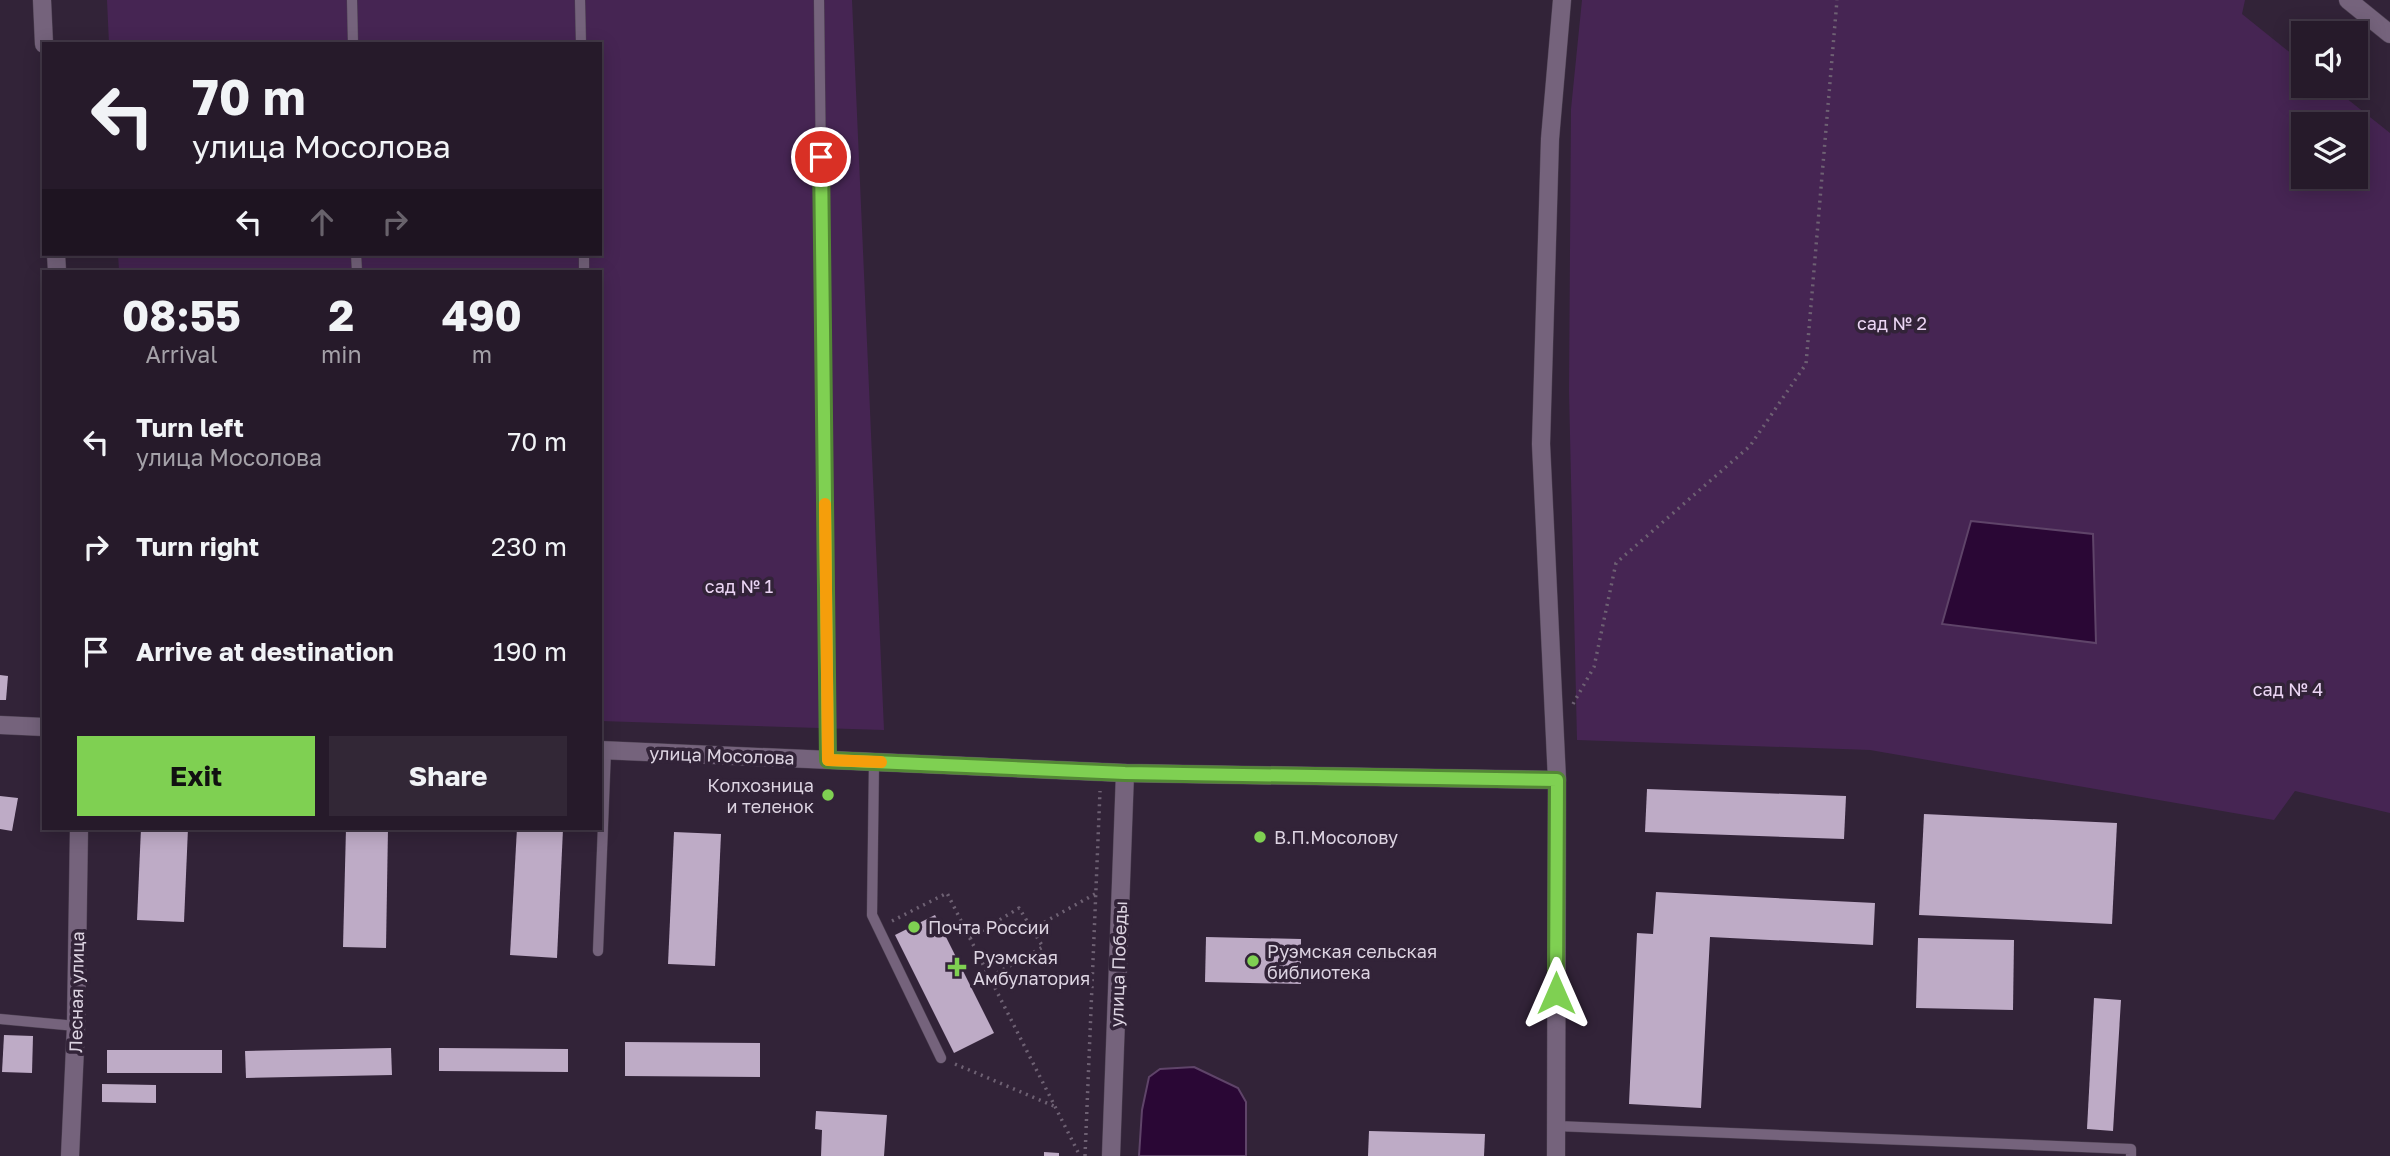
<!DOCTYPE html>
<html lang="en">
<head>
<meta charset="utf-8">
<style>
  :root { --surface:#261a2a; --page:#322736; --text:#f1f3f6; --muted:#a4a1a8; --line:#423847; --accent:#7fd052 }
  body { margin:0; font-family:"Golos Text",sans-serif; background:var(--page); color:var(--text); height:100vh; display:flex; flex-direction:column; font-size:26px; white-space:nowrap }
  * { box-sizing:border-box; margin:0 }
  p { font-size:23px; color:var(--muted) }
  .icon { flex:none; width:38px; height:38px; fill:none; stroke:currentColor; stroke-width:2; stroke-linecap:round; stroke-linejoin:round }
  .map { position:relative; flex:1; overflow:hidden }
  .sheet { position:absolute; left:42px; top:270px; width:560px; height:560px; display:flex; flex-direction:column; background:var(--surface); border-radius:0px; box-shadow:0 4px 18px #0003,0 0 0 2px var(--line) }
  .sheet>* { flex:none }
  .hud { position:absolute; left:42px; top:42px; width:560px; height:214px; border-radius:0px; box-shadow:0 4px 18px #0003,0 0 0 2px var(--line); background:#261a2a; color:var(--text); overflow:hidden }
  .buttons { position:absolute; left:2291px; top:21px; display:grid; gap:14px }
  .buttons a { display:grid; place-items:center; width:77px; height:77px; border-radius:0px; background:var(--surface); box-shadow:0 4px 18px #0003,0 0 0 2px var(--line); font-size:35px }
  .pin { position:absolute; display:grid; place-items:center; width:60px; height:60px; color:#fff; margin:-30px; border:4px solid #fff; border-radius:50%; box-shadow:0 2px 7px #0007 }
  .me { position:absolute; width:77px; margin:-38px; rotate:0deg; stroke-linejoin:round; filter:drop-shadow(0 0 5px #0008) }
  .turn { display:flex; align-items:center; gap:24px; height:147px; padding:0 35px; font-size:32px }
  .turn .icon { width:91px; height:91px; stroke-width:2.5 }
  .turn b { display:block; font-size:49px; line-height:60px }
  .lanes { display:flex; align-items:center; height:66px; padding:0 35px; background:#0003; justify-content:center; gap:35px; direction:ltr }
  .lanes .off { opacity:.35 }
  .eta { display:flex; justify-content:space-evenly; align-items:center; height:119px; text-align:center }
  .eta b { font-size:42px; font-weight:700; line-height:49px }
  .button { display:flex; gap:14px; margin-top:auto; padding:14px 35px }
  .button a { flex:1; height:80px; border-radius:0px; background:var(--accent); color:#111; font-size:28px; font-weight:700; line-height:80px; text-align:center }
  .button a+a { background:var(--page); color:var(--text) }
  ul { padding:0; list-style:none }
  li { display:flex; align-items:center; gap:21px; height:105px; padding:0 35px }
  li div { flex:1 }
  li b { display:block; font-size:26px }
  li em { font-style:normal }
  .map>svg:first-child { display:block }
</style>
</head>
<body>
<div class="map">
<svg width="2390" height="1156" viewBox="0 0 2390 1156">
  <rect width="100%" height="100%" fill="#322338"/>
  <g fill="#462553" fill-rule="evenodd">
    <path d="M107,0h745l32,730 -284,-9v-450h-481l-1,-17h482v-210h-491z"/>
    <path d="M1582,0h663l-3,14 61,49v23h28l59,47v680l-95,-22 -21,29 -404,-70 -293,-10 -8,-349 2,-282zM2303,124h53v53h-53z"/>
  </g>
  <g fill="#2a0735" stroke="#5f4469" stroke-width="2">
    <path d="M1971,521l122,13 3,109 -154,-19z"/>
    <path d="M1194,1067l44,21 8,14v54h-107l3,-46 7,-33 11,-8z"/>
  </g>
  <g fill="#beabc6">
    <path d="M0,675l8,1 -2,24h-6z"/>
    <path d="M1647,789l199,7 -2,43 -199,-7z"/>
    <path d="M0,796l18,2 -6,33 -12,-2z"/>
    <path d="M1924,814l193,9 -5,101 -193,-9z"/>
    <path d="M141,828h47l-4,94 -47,-2z"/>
    <path d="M346,828h42l-2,120 -43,-1z"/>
    <path d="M517,828l46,1 -6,129 -47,-3z"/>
    <path d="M674,832l47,2 -6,132 -47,-2z"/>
    <path d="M1656,892l219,11 -2,42 -163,-8 -9,171 -72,-4 8,-171 16,1z"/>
    <path d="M935,915l59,118 -40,20 -59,-118z"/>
    <path d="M1206,937l95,2v45l-96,-2z"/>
    <path d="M1918,938l96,2 -1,70 -97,-2z"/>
    <path d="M2094,998l27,2 -8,131 -26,-2z"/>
    <path d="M4,1035l29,1 -1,37 -30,-1z"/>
    <path d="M625,1042l135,1v34l-135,-1z"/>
    <path d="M391,1048l1,27 -146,3 -1,-27z"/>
    <path d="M439,1048l129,1v23l-129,-1z"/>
    <rect x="107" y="1050" width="115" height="23"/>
    <path d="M102,1084l54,1v18l-54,-1z"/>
    <path d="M816,1111l71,4 -3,41h-63l1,-26 -7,-1z"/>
    <path d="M1369,1131l116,3 -1,22h-116z"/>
    <path d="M1044,1152l15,1v3h-15z"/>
  </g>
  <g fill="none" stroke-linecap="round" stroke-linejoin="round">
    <defs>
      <g id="service">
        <path d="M352,0l1,44"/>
        <path d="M580,0l1,44"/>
        <path d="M819,0l9,760"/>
        <path d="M356,254l1,17"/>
        <path d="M584,254v17"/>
        <path d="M874,762l-2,153 69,143"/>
        <path d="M598,951l8,-201"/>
        <path d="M0,1019l76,7"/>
        <path d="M1556,1126l575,23v7"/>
      </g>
      <g id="minor">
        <path d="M42,0l2,44"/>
        <path d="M56,254l1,17"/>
        <path d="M70,1156l6,-130 3,-198"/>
        <path d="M1111,1156l14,-383"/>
      </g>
      <g id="tertiary">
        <path d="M2348,0l42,34"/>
        <path d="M0,725l44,2"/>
        <path d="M600,750l525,23 432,7"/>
        <path d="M1556,1156l1,-376 -16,-336 9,-305 12,-139"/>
      </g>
    </defs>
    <use href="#service" stroke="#4c4051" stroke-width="11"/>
    <use href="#minor" stroke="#4c4051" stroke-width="19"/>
    <use href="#tertiary" stroke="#4c4051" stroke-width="19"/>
    <g stroke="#6e6173" stroke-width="3.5" stroke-dasharray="2 5" stroke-linecap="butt">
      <path d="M1573,704l21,-37 22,-104 134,-117 56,-82 31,-364"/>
      <path d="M892,921l55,-28 133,263"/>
      <path d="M1032,929l63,-35"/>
      <path d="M970,938l49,-30 24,39 -53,30"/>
      <path d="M955,1064l99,42"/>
      <path d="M1085,1156l15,-365"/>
    </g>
    <use href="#service" stroke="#75637c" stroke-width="10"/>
    <use href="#minor" stroke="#75637c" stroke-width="18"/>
    <use href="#tertiary" stroke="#75637c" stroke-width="18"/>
  </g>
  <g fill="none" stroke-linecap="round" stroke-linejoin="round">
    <defs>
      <path id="route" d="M821,157l7,603 297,13 432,7 -1,213"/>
    </defs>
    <use href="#route" stroke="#538735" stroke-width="18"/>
    <use href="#route" stroke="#7fd052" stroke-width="12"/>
    <path stroke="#f59e0b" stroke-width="12" d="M825,504l3,256 53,2"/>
  </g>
  <g fill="#7fd052" stroke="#322338" stroke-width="2.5">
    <circle cx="828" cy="795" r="7"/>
    <circle cx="1260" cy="837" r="7"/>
    <circle cx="914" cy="927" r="7"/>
    <circle cx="1253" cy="961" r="7"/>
    <path d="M953.5 956.5h7v7h7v7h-7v7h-7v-7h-7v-7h7z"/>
  </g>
  <g text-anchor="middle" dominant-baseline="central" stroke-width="7" stroke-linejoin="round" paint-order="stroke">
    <g font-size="18" fill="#ebd5f4" stroke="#322338">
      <text x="1892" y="323">сад № 2</text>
      <text x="739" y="586">сад № 1</text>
      <text x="2288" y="689">сад № 4</text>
    </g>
    <g font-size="18" fill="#dcd3e1" stroke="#322338">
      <text transform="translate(722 755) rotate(2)">улица Мосолова</text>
      <text transform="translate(1118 964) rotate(-88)">улица Победы</text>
      <text transform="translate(76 992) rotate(-89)">Лесная улица</text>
    </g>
    <g font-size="18" fill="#dcd3e1" stroke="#322338" text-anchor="start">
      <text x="814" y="785" text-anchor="end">Колхозница<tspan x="814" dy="21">и теленок</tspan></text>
      <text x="1274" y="837">В.П.Мосолову</text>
      <text x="928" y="927">Почта России</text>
      <text x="1267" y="951">Руэмская сельская<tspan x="1267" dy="21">библиотека</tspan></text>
      <text x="973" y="957">Руэмская<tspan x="973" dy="21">Амбулатория</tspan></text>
    </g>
  </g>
</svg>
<div class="buttons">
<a><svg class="icon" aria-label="sound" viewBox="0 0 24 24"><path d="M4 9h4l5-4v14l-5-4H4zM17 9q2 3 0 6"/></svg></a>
<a><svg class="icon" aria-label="layers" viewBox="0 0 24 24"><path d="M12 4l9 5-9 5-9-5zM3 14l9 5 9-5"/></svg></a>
</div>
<div class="pin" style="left:821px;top:157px;background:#d93025"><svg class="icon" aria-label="arrive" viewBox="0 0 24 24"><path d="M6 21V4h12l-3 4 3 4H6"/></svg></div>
<svg class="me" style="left:1556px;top:993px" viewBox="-20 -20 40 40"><path d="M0-17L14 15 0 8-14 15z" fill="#7fd052" stroke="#fff" stroke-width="4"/></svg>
<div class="hud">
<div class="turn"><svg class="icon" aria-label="left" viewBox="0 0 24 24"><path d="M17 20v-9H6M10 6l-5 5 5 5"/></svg><div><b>70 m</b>улица Мосолова</div></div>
<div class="lanes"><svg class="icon" aria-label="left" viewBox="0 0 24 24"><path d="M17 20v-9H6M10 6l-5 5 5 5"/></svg><svg class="icon off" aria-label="ahead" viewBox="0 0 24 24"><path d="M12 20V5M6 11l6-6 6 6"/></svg><svg class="icon off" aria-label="right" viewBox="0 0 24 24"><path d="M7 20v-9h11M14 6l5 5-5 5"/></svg></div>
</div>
<section class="sheet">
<div class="eta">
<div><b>08:55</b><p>Arrival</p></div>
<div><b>2</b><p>min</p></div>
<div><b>490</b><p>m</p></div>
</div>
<ul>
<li><svg class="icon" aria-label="left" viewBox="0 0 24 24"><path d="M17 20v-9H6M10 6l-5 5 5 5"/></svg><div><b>Turn left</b><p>улица Мосолова</p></div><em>70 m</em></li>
<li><svg class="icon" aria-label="right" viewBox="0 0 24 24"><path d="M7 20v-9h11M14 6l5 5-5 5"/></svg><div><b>Turn right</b></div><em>230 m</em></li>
<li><svg class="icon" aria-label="arrive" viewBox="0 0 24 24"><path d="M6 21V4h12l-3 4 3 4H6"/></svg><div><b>Arrive at destination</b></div><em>190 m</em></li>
</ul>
<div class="button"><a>Exit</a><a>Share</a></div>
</section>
</div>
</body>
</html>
